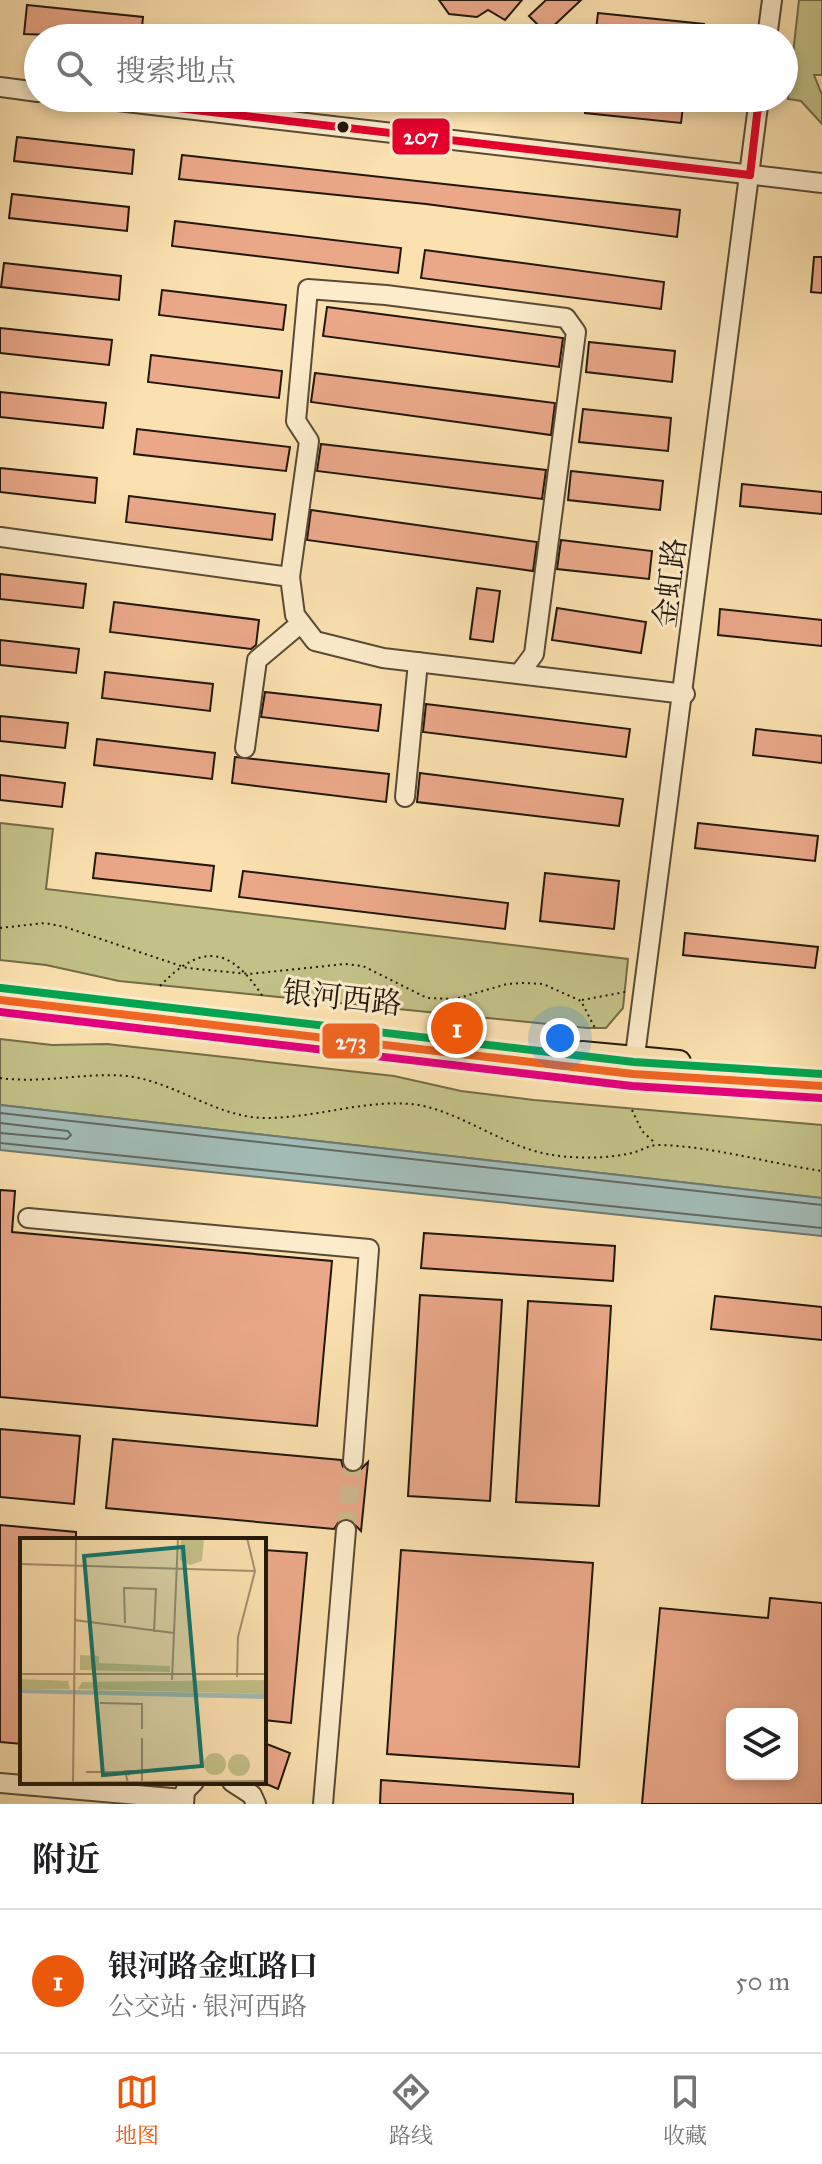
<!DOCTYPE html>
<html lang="zh">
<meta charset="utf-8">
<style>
:root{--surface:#fff;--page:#f2f2f2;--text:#202124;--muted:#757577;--line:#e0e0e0;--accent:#ea580c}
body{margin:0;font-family:"IM FELL Great Primer","Noto Serif SC",serif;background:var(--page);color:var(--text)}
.controls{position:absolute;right:24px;bottom:24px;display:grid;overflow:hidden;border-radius:12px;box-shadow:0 4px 12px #0003}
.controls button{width:72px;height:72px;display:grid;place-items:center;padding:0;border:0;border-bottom:2px solid var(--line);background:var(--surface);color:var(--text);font:40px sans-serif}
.you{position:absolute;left:560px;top:1038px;width:28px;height:28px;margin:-20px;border:6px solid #fff;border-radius:50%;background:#1a73e8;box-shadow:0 0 0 12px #1a73e833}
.badge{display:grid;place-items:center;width:52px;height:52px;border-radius:50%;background:var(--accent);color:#fff;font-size:26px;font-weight:700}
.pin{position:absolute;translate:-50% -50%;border:4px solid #fff;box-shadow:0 2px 8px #0006}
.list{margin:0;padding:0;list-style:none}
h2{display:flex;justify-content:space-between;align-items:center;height:104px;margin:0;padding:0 32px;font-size:34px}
h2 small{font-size:26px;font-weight:400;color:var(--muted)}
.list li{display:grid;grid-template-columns:52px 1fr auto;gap:24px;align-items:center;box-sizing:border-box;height:144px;padding:0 32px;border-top:2px solid var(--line)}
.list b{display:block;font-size:30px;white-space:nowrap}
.list p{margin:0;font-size:26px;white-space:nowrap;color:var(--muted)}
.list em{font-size:26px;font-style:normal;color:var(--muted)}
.icon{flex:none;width:44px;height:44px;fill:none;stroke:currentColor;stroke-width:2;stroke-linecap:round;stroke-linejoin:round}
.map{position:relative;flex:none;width:822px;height:1804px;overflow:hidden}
.search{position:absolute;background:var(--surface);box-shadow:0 4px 12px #0003;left:24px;right:24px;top:24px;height:88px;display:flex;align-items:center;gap:20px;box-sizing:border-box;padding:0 28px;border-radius:44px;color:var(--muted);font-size:30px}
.sheet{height:248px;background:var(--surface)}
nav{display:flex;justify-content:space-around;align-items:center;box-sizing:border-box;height:112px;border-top:2px solid var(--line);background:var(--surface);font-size:22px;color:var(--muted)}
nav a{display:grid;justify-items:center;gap:4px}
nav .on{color:var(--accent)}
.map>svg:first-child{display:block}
</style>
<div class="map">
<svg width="822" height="1804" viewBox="0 0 822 1804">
<rect width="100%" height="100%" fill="#fbe1af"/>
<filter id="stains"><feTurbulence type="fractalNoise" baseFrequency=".0025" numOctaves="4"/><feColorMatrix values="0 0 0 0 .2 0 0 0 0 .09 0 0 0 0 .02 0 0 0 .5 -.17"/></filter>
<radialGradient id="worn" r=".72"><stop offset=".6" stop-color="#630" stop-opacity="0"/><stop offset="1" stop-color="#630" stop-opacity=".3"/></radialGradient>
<g fill="#c3c187" stroke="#726c49" stroke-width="2">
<polygon points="799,0 822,0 822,75 814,75 822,95 822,124 801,101 788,99"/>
<polygon points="0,823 53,829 46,889 628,959 623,1008 606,1028 587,1028 119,981 46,965 0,960"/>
<polygon points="0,1039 52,1045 107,1044 394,1076 461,1091 534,1100 822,1125 822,1198 0,1105"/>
</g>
<polygon fill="#a2bbb5" stroke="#6e7971" stroke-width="2" points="0,1105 822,1198 822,1236 0,1150"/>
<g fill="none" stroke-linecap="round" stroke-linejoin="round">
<g stroke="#626960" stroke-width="2">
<polyline points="0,1113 822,1205"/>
<polyline points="0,1123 68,1131 71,1135 67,1139 0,1133"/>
<polyline points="0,1143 822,1228"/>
</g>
</g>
<g fill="#eba889" stroke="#21170b" stroke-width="2" fill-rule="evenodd">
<polygon points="439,0 522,0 505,20 488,10 477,17 449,14"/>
<polygon points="546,0 581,0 546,33 529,16"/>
<polygon points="27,5 143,17 141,38 24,34"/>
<polygon points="598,13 704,24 702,38 595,38"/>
<polygon points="543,98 684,98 681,123 585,113 585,110 542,106"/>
<polygon points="17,137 134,150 132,174 14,161"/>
<polygon points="182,155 680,210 677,237 426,204 179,179"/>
<polygon points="12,194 129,207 127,231 9,218"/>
<polygon points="175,221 401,248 398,273 172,246"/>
<polygon points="425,250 664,282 661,309 421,278"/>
<polygon points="814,257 822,257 822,293 811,292"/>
<polygon points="4,263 121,276 119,300 1,287"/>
<polygon points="162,290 286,305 283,330 159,315"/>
<polygon points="327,307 563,338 559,367 323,336"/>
<polygon points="0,328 112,340 109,365 0,353"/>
<polygon points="589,342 675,351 672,382 586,372"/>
<polygon points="151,355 282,371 279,398 148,382"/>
<polygon points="315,373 555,403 551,435 311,402"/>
<polygon points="0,392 106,403 103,428 0,417"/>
<polygon points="583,409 671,418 668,451 579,442"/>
<polygon points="137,429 290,447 286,471 134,454"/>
<polygon points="321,444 546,470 542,499 317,471"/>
<polygon points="0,468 97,478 95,503 0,492"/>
<polygon points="571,471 663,481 660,510 568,500"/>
<polygon points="742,484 822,492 822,514 740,506"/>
<polygon points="129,496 275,514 272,540 126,522"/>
<polygon points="311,510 537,542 533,571 307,540"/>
<polygon points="561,540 652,551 649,579 557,569"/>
<polygon points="0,574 86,584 83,608 0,599"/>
<polygon points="477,588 500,591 493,642 470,639"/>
<polygon points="114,602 259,620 256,645 251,649 110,632"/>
<polygon points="557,608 646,622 641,653 552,640"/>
<polygon points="720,609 822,620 822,646 718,635"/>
<polygon points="0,640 79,649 76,673 0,665"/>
<polygon points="105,672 213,684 210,711 102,698"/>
<polygon points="265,692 381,705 378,731 261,717"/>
<polygon points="426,704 630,729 626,757 423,732"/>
<polygon points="0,716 68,723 65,748 0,741"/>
<polygon points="756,729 822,736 822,763 753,755"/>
<polygon points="97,739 215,753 212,779 94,765"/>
<polygon points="235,757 389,774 386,802 232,783"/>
<polygon points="420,773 623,799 619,826 417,802"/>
<polygon points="0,775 65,783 62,807 0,800"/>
<polygon points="698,823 818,836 815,861 695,848"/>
<polygon points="96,853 214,866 211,891 93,878"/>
<polygon points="243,871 508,903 505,929 239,897"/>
<polygon points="545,873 619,881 614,929 540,921"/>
<polygon points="685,933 818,947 815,968 683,955"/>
<polygon points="0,1190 15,1191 12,1232 332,1261 317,1426 0,1397"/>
<polygon points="424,1233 615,1246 613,1281 421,1268"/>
<polygon points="420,1295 502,1300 490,1501 408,1496"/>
<polygon points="715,1296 822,1307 822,1340 711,1329"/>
<polygon points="528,1301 611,1306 599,1506 516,1502"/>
<polygon points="0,1429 80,1436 74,1504 0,1497"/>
<polygon points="113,1439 341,1460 343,1467 351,1473 359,1471 368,1462 361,1531 348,1518 340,1520 334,1529 106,1508"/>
<polygon points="0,1525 76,1532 76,1540 22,1540 22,1744 0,1742"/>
<polygon points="264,1550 307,1553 291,1723 264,1720"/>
<polygon points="401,1550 593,1563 579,1767 387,1754"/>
<path d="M770 1598 822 1603V1804H642L660 1608 768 1618ZM732 1714H792V1774H732Z"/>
<polygon points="264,1743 290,1753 278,1789 264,1783"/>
<polygon points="381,1780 573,1794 573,1804 380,1804"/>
</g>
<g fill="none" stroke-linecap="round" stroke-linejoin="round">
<polyline stroke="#cfb98e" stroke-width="18" stroke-dasharray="18 9" stroke-linecap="butt" points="346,1530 353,1461"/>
<g stroke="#584a34" stroke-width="22">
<g id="minor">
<polyline points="767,38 772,0"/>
<polyline points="0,87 38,92"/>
<polyline points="92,98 822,183"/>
<polyline points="0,537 290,577 295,615 315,641 383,658 685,694"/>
<polyline points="290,577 309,441 296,421 308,289 386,295 566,318 576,332 534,654 519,674"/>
<polyline points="245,748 257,660 301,623"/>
<polyline points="405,797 418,662"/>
<polyline points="633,1071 759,98"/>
<polyline points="28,1218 369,1249 353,1461"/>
<polyline points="232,1782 252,1795 256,1804"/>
<polyline points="0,1783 183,1799"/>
<polyline points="184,1804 185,1791 194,1782"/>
<polyline points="323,1804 346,1530"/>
</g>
</g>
<g stroke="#21170b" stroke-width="26">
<g id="major">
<polyline points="0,1000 633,1074 822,1086"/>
<polyline points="582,1053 679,1062"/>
</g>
</g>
<g stroke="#21170b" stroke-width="2" stroke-dasharray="2 4" stroke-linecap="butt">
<polyline points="0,928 45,923 65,927 187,968 249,974 345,964 363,966 427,998 455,999 507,984 524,983 543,984 581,1001 595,1028"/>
<path d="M160 986C202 942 231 947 263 997"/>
<polyline points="582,1000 625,992"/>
<path d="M0 1078C43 1084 85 1072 127 1076 176 1082 217 1118 266 1118 315 1118 362 1100 411 1104 455 1108 500 1145 547 1154 574 1159 605 1159 632 1153 641 1151 650 1144 661 1145 716 1147 767 1163 822 1171"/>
<polyline points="632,1110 642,1131 655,1143"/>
</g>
<use href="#minor" stroke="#fceccb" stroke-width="18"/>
<use href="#major" stroke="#fbe1af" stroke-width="22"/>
<g stroke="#fceccb" stroke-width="14">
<polyline id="bus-1" points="0,1000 633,1074 822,1086"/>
</g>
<g stroke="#fceccb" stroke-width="14">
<polyline id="bus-2" points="0,1012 632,1086 821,1098"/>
</g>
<g stroke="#fceccb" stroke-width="14">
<polyline id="bus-3" points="1,988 634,1062 822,1074"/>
</g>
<g stroke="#fceccb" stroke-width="14">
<g id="bus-4">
<polyline points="92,98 750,175"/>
<polyline points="750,175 759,98"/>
</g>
</g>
<use href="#bus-1" stroke="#f26522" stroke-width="8"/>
<use href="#bus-2" stroke="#e5007d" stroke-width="8"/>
<use href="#bus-3" stroke="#00a651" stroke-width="8"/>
<use href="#bus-4" stroke="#e4002b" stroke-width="8"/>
</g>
<circle fill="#21170b" stroke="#fceccb" stroke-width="3" cx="343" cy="127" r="7"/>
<g text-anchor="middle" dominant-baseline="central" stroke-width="6" stroke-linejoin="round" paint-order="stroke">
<g font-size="30" fill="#21170b" stroke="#fceccb">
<text transform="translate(670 583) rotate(-83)">金虹路</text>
<text transform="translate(342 998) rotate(6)">银河西路</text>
</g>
</g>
<g transform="translate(20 1538)">
<rect width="246" height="246" fill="#fbe1af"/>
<path d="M161 0H184L182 23 170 27 160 22ZM60 117 79 118V125L150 128V134L60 132ZM0 141 48 143 50 151H0ZM246 142V156L58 151 62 144ZM184 226a11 11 0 1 1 22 0a11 11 0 1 1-22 0ZM208 227a11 11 0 1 1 22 0a11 11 0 1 1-22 0Z" fill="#c3c187"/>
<path d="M0 151 246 156V161L0 155Z" fill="#a2bbb5"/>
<path fill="none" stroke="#a4906d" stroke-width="2" d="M0 26 235 33M54 82 154 95M105 85 104 50 136 51 134 94M0 136H246M217 139 218 99 235 33 227 0M152 142 158 0M80 165 122 166V191M122 200V245M66 234H105M108 237 113 233H105L108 245M0 245 246 243M53 246 56 0"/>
<path fill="#0f766e" fill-opacity="0.15" stroke="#0f766e" stroke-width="4" d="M163 9 182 228 83 237 64 18Z"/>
<rect width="246" height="246" fill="none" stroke="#21170b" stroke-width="4"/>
</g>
<g stroke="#fceccb" stroke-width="3">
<rect x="391" y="117" width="60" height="39" rx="8" fill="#e4002b"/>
<rect x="321" y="1022" width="60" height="38" rx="8" fill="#f26522"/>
</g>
<g font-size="22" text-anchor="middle" font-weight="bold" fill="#fff">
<text x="421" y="144">207</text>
<text x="351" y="1049">273</text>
</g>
<rect width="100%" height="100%" filter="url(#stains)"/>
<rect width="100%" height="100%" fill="url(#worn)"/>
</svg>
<div class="controls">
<button><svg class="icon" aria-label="layers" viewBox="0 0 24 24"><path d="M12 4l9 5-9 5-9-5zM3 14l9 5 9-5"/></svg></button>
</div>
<div class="you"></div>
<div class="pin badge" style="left:457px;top:1028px">1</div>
<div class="search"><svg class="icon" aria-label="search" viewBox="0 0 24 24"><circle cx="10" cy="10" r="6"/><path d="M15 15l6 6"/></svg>搜索地点</div>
</div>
<section class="sheet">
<h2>附近<small></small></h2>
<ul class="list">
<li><span class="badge">1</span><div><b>银河路金虹路口</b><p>公交站 · 银河西路</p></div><em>50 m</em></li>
</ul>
</section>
<nav>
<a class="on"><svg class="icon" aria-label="map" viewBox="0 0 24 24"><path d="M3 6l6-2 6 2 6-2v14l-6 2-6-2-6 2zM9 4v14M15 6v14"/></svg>地图</a>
<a><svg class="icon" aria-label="directions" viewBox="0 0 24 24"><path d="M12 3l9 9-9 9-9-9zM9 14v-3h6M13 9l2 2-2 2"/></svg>路线</a>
<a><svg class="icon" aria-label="saved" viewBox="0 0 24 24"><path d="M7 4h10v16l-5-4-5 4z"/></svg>收藏</a>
</nav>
